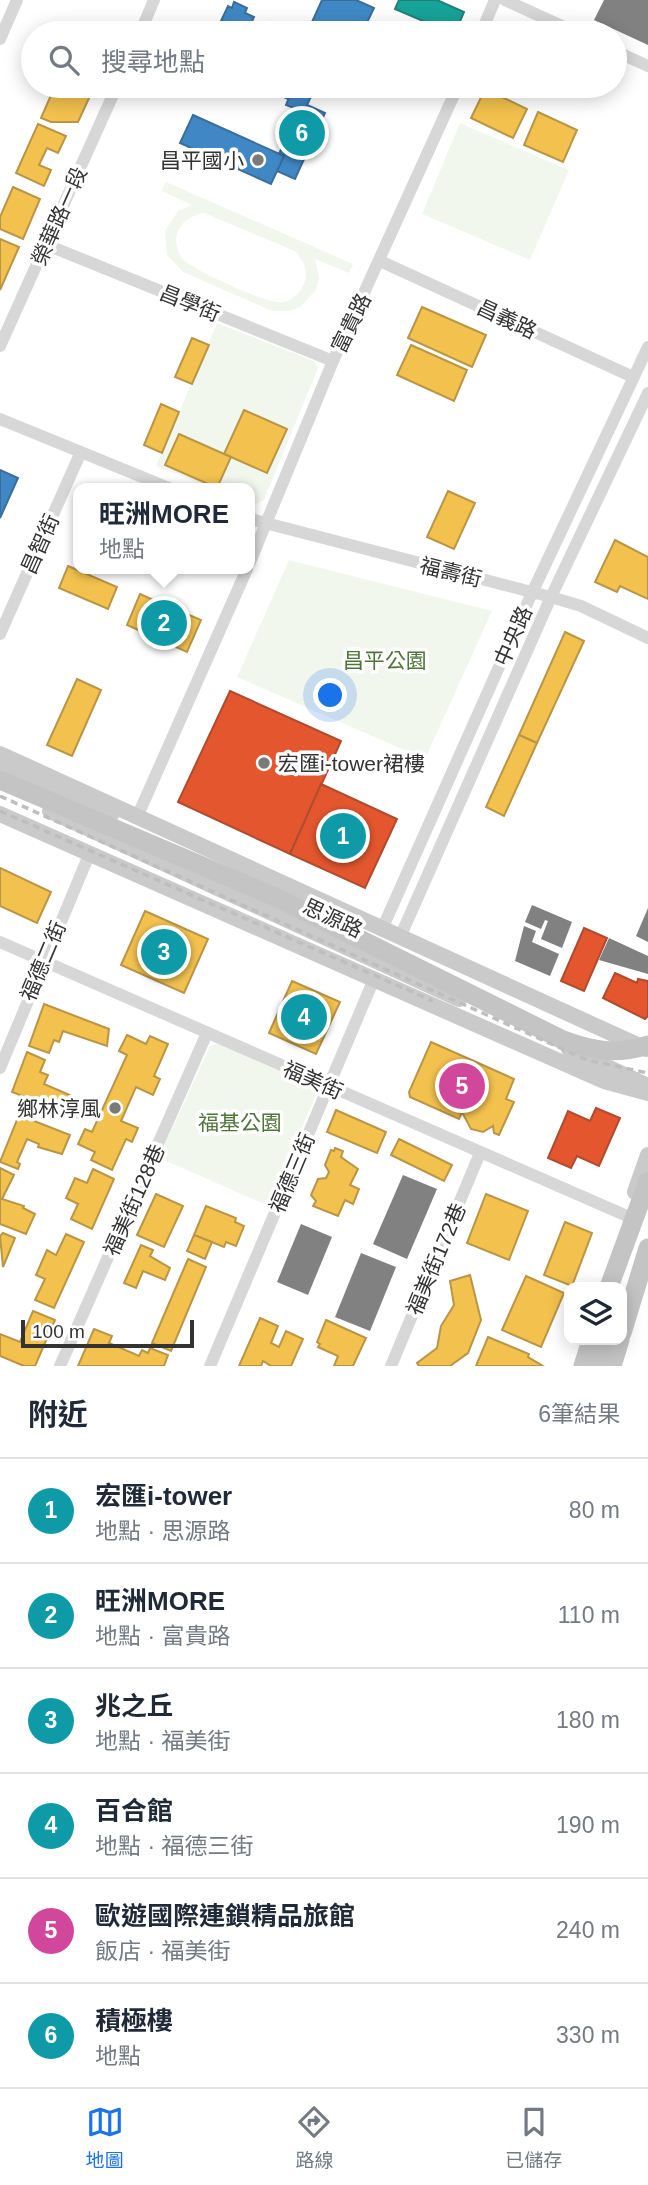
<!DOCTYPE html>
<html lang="zh-TW">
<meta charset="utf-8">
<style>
:root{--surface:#fff;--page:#f6f6f7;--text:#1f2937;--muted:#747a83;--line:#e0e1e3;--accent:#1a73e8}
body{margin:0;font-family:Helvetica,"Noto Sans TC",sans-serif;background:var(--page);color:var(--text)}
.controls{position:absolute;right:21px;bottom:21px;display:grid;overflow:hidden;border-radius:14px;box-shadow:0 4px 18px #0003}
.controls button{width:63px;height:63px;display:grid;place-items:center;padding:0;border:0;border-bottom:2px solid var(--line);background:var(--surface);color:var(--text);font:35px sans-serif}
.scale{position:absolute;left:21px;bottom:18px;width:173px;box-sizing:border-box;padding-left:7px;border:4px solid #333;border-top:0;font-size:19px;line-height:24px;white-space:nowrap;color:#333;-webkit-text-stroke:5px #fff;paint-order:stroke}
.you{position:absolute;left:331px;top:696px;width:24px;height:24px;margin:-18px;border:5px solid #fff;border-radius:50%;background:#1a73e8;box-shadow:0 0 0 10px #1a73e833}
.badge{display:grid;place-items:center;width:46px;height:46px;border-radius:50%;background:var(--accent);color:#fff;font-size:23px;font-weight:700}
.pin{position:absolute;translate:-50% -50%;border:4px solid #fff;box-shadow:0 2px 7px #0006}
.popup{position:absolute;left:73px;top:483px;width:182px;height:91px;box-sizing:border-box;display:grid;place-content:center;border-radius:14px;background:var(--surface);filter:drop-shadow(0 2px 5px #0005);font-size:23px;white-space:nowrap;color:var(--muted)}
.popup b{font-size:26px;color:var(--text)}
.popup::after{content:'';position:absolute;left:50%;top:100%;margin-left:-14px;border:14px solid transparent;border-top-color:var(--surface)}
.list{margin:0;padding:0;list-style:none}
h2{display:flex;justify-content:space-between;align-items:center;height:91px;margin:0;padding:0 28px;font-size:30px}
h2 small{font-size:23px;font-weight:400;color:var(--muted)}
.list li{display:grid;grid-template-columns:46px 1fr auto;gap:21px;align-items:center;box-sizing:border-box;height:105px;padding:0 28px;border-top:2px solid var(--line)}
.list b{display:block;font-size:26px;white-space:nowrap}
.list p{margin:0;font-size:23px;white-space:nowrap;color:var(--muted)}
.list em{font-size:23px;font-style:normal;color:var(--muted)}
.icon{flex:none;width:38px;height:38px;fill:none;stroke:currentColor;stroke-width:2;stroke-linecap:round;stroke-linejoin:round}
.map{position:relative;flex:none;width:648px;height:1366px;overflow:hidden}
.search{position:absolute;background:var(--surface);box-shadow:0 4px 18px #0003;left:21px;right:21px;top:21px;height:77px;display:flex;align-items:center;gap:18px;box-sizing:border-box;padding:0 24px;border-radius:38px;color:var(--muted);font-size:26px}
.sheet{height:721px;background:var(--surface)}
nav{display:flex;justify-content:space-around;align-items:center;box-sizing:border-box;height:98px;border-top:2px solid var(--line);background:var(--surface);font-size:19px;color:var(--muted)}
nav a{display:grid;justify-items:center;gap:4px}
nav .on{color:var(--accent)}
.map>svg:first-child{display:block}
</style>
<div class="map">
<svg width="648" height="1366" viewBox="0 0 648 1366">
<rect width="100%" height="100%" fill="#fff"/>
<g fill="#f2f7ee" fill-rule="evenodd">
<polygon points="460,123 569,170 530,260 422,214"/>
<path d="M166 182 353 264 349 273 315 259 319 278 316 290 300 307 289 311H272L183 272 167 255 165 231 178 211 192 205 162 191ZM204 213 295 251C303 260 308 269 305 281 302 291 294 300 283 302 267 305 197 271 183 260 168 239 179 217 204 213Z"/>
<polygon points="217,323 314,361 318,368 264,500 253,505 250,504 250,488 211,488 156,466"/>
<polygon points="289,560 492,611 425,759 237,677"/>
<polygon points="219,1043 314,1086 316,1095 270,1201 264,1204 164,1160 161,1153 210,1046"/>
</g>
<g fill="#f2c14e" stroke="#b99646" stroke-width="2">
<polygon points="55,86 67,86 90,96 78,122 51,122 41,118"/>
<polygon points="485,89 527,109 513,138 471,118"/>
<polygon points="538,112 577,130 563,162 524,145"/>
<polygon points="38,124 66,136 58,153 47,148 39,165 51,170 44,186 16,173"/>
<polygon points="13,187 40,199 23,239 0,229 0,217"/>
<polygon points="0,239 19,247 0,290"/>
<polygon points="422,307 486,335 472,367 408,338"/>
<polygon points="192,338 209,345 192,384 175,377"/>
<polygon points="411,345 467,370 454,401 397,375"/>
<polygon points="161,404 179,412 162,453 144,445"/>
<polygon points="244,410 287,429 267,473 224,454"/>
<polygon points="179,434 231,457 217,488 165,465"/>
<polygon points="448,491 475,503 454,549 427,537"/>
<polygon points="615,540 648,557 648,599 620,586 617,592 595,582"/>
<polygon points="68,566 117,587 108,609 59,588"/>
<polygon points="140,594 160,603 157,610 176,618 180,611 201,620 187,652 165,642 168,637 149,629 147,634 127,625"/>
<polygon points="565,632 584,641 537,743 519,735"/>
<polygon points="77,679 101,690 72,756 47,745"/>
<polygon points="519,735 537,743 504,816 486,807"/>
<polygon points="0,868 51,892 37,923 0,906"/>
<polygon points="145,911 208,939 184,993 121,965"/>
<polygon points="292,981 340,1002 316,1054 269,1033"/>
<polygon points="44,1004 109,1029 107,1046 63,1031 59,1042 54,1040 49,1053 29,1046"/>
<polygon points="127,1035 146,1044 150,1036 168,1044 154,1076 160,1079 153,1095 136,1087 121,1121 138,1128 132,1142 126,1139 112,1170 91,1160 95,1152 78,1144 85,1129 92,1132 127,1055 119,1051"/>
<polygon points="431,1042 514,1079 506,1099 514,1102 499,1135 494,1133 493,1126 483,1132 471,1129 462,1112 459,1119 410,1097 409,1092"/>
<polygon points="27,1052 45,1060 40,1072 48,1075 44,1084 88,1103 84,1113 81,1111 78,1118 12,1092"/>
<polygon points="336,1110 386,1132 377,1153 327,1132"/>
<polygon points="19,1115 70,1135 62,1154 38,1147 39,1144 27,1139 17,1162 20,1164 18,1169 0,1162"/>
<polygon points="399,1139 452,1165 444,1181 391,1155"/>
<polygon points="335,1148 343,1151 341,1157 358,1169 350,1185 359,1189 353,1204 345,1200 338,1216 313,1206 316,1201 311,1195 318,1179 326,1178 329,1172 325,1165 331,1150 334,1151"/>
<polygon points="0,1168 14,1175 2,1199 24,1206 23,1208 35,1214 26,1234 0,1224"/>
<polygon points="93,1169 114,1179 92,1229 71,1219 78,1204 66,1198 75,1178 87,1183"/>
<polygon points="156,1194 183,1206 164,1247 137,1235"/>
<polygon points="486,1194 528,1211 509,1260 467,1243"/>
<polygon points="206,1206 236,1218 235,1222 244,1226 236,1246 226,1242 224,1247 194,1235"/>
<polygon points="565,1222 592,1233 572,1286 544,1275"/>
<polygon points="3,1233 15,1238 3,1267 0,1236"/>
<polygon points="66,1234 84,1242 54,1308 35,1300 45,1279 36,1275 47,1250 56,1255"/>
<polygon points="194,1235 212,1242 205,1259 187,1251"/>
<polygon points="141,1245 153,1250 150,1256 170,1268 165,1280 143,1271 136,1288 124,1283"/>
<polygon points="188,1259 206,1267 171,1351 152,1343"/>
<polygon points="470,1275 481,1320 468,1353 450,1366 419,1366 417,1363 437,1348 441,1326 454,1305 450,1281"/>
<polygon points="526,1276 564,1293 541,1347 502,1330"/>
<polygon points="33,1311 55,1320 35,1366 24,1366 0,1356 0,1334 20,1342"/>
<polygon points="260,1318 278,1326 271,1343 279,1347 286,1331 303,1339 291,1366 271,1366 263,1361 261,1366 239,1366"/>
<polygon points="326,1320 366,1338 353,1366 334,1366 338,1356 318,1347 320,1344 317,1342"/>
<polygon points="94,1329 112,1336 109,1343 139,1356 142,1350 148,1353 150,1348 168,1355 164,1366 78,1366"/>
<polygon points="488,1337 529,1354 528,1357 543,1366 476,1366"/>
</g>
<g fill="#e4572e" stroke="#af4c30" stroke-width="2">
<polygon points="230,691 341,741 290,854 178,802"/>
<polygon points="321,784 397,819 365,888 290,854"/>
<polygon points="584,928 607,938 584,991 561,981"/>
<polygon points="615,973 637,983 638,979 648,981 648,1016 645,1019 603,998"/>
<polygon points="596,1108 620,1118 599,1166 577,1156 571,1168 548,1158 568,1111 590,1121"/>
</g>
<g fill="#3f88c5" stroke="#3b6e99" stroke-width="2">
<polygon points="322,0 356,0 374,8 362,33 307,33"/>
<polygon points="234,2 247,8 245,13 254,17 248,30 255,33 228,33 232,25 221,21 228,6 232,8"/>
<polygon points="270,22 287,30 286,33 265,33"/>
<polygon points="283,86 294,86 288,99 279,95"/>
<polygon points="294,86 314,90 307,105 325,113 295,179 277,171 284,156 279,154 299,110 286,105"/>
<polygon points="193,115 284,156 271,184 180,143"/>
<polygon points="0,470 18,478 0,518"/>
</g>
<polygon fill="#17a398" stroke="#1f817a" stroke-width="2" points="399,0 437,0 464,12 455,33 451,33 395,9"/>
<g fill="#818181">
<polygon points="604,0 648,0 648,45 594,20"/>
<polygon points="532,905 572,922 562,948 541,939 548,921 545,920 541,929 525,922"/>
<polygon points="648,908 648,942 636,936"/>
<polygon points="524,926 536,931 532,942 559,954 550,976 515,961"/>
<polygon points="609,938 648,956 648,974 599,960"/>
<polygon points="403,1175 437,1189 407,1259 373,1244"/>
<polygon points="301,1224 332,1237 308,1295 277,1282"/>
<polygon points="361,1253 396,1267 370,1331 335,1317"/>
</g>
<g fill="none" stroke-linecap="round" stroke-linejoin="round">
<g stroke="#d7d7d7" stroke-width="12">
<polyline points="505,0 577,33"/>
<polyline points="140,33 154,0"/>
<polyline points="481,33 495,0"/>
<polyline points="0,39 17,0"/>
<polyline points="615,51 648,66"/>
<polyline points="47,245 333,361"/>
<polyline points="380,261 633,377"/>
<polyline points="0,346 117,86"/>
<polyline points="0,419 169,488"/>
<polyline points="250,519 551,597 581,606 648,638"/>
<polyline points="250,562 333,361 458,86"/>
<polyline points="0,634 80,454"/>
<polyline points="138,815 247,569"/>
<polyline points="383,927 532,593 648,347"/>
<polyline points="401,935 551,597 648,393"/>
<polyline points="0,942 627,1216"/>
<polyline points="0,1068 89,855"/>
<polyline points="60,1366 207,1033"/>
<polyline points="210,1366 374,979"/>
<polyline points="391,1366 480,1153"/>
</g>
<g stroke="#cacaca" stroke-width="16">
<polyline points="0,754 646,1049"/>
<polyline points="0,767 111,815"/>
<polyline points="50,811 459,999"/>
<polyline points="0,814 604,1081 648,1093"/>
<polyline points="569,1049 648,1086"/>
<polyline points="635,1192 648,1155"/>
</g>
<g stroke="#c4c4c4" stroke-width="19">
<path d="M0 780 273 896 563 1040C593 1051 617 1055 648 1045"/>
<polyline points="609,1287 648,1181"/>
<polyline points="622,1333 648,1248"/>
<polyline points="583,1366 591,1340"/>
<polyline points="597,1366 605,1340"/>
<polyline points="612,1366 620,1340"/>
</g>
<g stroke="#bebebe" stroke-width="3.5" stroke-dasharray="7 5" stroke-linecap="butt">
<polyline points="0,796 587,1060 648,1073"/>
<polyline points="0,811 433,1001"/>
</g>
</g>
<g fill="#7a7a7a" stroke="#fff" stroke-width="2.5">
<circle cx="258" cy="160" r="7"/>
<circle cx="264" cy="763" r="7"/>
<circle cx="115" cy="1108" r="7"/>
</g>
<g text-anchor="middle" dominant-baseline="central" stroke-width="7" stroke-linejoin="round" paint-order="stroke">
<g font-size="21" fill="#333" stroke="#fff" text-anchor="end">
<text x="244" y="160">昌平國小</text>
<text x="278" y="763" text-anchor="start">宏匯i-tower裙樓</text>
<text x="101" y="1108">鄉林淳風</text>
</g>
<g font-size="21" fill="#333" stroke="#fff">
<text transform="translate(59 216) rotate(-66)">榮華路一段</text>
<text transform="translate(190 303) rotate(22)">昌學街</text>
<text transform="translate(507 319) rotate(25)">昌義路</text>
<text transform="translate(351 323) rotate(-64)">富貴路</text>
<text transform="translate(40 544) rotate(-66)">昌智街</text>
<text transform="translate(451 572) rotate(14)">福壽街</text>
<text transform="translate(513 636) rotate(-66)">中央路</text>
<text transform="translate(333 918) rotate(25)">思源路</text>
<text transform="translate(43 961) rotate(-67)">福德二街</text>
<text transform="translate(313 1080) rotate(24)">福美街</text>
<text transform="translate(292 1173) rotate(-67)">福德三街</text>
<text transform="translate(134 1200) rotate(-66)">福美街128巷</text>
<text transform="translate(436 1259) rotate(-67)">福美街172巷</text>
</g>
<g font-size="21" fill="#50743a" stroke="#fff">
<text x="385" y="660">昌平公園</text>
<text x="240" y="1122">福基公園</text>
</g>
</g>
</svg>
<div class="controls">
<button><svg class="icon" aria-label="layers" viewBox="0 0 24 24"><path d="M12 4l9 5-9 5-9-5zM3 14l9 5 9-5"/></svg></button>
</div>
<div class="scale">100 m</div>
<div class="you"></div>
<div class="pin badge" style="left:343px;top:836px;background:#0f9aa8">1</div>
<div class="pin badge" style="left:164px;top:623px;background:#0f9aa8">2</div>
<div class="popup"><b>旺洲MORE</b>地點</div>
<div class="pin badge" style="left:164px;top:952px;background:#0f9aa8">3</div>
<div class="pin badge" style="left:304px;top:1017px;background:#0f9aa8">4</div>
<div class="pin badge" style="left:462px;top:1086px;background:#d1479c">5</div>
<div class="pin badge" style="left:302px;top:133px;background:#0f9aa8">6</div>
<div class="search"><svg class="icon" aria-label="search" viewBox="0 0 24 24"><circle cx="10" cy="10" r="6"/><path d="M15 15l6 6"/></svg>搜尋地點</div>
</div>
<section class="sheet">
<h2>附近<small>6筆結果</small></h2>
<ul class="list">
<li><span class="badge" style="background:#0f9aa8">1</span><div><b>宏匯i-tower</b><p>地點 · 思源路</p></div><em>80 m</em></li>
<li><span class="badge" style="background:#0f9aa8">2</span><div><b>旺洲MORE</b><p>地點 · 富貴路</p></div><em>110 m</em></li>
<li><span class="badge" style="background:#0f9aa8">3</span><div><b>兆之丘</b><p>地點 · 福美街</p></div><em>180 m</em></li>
<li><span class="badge" style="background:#0f9aa8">4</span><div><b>百合館</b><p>地點 · 福德三街</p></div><em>190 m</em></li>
<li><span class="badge" style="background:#d1479c">5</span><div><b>歐遊國際連鎖精品旅館</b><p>飯店 · 福美街</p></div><em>240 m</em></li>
<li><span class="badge" style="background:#0f9aa8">6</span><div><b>積極樓</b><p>地點</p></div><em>330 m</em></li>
</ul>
</section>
<nav>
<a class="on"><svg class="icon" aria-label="map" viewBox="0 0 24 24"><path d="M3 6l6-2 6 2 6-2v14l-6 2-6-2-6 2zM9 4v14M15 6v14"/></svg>地圖</a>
<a><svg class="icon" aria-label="directions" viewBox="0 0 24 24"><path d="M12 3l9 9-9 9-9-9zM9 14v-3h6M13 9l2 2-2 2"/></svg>路線</a>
<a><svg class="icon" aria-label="saved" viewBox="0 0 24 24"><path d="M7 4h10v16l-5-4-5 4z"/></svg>已儲存</a>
</nav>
